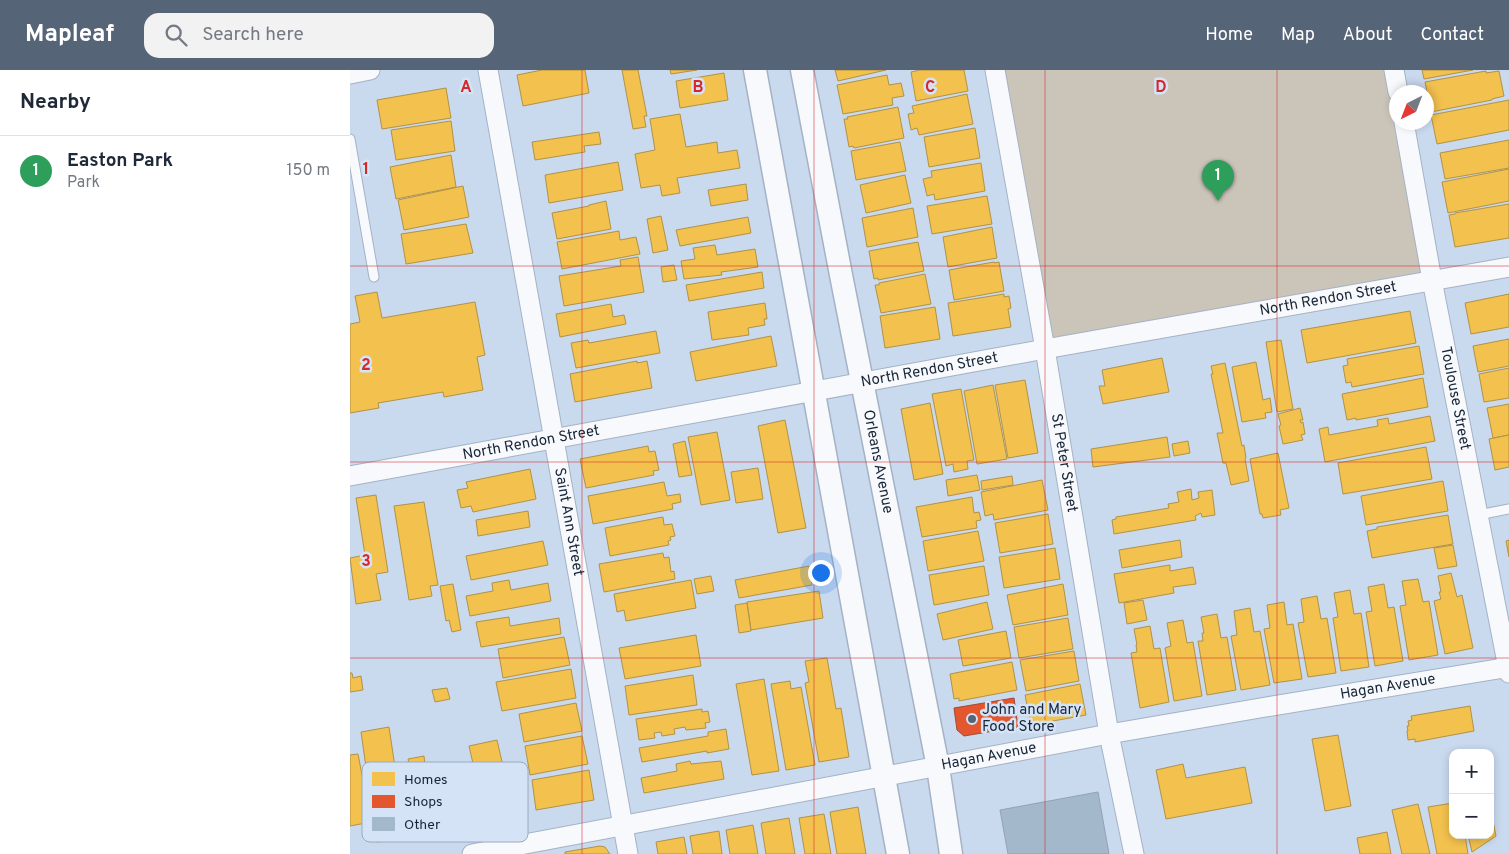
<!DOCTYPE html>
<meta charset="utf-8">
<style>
:root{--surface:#fff;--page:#f2f2f3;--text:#1f2937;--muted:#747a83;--line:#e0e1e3;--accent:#566477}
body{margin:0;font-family:Overpass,sans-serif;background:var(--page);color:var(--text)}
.controls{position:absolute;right:15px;bottom:15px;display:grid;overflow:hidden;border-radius:10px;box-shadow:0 2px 8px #0003}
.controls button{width:45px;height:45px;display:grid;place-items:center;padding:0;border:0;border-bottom:1px solid var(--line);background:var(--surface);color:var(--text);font:25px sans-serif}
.compass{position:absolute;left:1039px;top:15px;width:45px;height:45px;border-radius:50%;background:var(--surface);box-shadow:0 2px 8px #0003;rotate:222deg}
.you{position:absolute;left:470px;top:502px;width:18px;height:18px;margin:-12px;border:4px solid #fff;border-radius:50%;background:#1a73e8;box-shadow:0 0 0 8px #1a73e833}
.badge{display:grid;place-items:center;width:32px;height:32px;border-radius:50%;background:var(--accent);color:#fff;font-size:16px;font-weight:700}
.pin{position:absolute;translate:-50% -41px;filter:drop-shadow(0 1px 2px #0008)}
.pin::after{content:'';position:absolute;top:26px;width:18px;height:15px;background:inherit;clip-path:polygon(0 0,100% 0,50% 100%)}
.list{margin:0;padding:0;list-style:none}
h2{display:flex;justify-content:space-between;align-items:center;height:65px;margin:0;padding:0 20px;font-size:21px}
h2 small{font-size:16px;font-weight:400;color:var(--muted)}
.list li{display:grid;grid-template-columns:32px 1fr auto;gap:15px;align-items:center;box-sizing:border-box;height:70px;padding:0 20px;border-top:1px solid var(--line)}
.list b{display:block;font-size:19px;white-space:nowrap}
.list p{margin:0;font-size:16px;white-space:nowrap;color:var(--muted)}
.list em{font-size:16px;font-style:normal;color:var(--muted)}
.icon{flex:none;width:28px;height:28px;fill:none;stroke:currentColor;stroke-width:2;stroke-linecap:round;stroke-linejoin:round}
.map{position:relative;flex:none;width:1159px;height:784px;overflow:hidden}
header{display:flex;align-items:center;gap:30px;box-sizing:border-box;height:70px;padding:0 25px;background:var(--accent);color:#fff}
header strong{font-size:24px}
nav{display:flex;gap:28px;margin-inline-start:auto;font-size:18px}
.search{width:350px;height:45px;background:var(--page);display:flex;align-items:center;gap:12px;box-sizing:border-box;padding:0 18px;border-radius:15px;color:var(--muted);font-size:19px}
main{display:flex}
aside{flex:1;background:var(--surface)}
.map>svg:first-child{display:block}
</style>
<header>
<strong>Mapleaf</strong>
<div class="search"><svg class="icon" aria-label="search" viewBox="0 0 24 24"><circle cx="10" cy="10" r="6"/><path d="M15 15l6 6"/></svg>Search here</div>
<nav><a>Home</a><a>Map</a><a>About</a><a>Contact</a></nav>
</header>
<main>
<aside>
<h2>Nearby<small></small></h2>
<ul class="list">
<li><span class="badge" style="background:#2e9e5b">1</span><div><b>Easton Park</b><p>Park</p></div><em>150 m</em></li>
</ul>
</aside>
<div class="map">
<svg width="1159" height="784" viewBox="0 0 1159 784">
<rect width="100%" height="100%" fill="#c9d9ee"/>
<polygon fill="#cbc4b9" points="645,0 1044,0 1046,22 1046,52 1082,210 695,279"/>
<g fill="#f2c14e" stroke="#b19247">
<polygon points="192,0 235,0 239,23 173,36 167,5"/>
<polygon points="272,0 288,0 297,46 294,46 296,57 283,59"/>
<polygon points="320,0 347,0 321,4"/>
<polygon points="485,0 536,0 488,11"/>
<polygon points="570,0 614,0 618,21 566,31 561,2"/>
<polygon points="1072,0 1123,0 1074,9"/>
<polygon points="1136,1 1136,3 1149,1 1154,26 1142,29 1142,30 1081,42 1075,12"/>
<polygon points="374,3 378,30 330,38 326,11"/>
<polygon points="537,5 539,15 551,13 554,26 542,28 543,35 493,44 487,15"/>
<polygon points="96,18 101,48 32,59 27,30"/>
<polygon points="617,24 623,54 569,65 567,58 561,60 558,44 564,43 562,36"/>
<polygon points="1159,30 1159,60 1087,74 1081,45"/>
<polygon points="548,37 554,68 504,78 503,76 499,77 494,49 498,49 497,47"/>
<polygon points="330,44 336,77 367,72 368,83 387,80 390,98 327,108 330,123 312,126 310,115 291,118 285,84 305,80 300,49"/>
<polygon points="101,51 105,81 46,90 41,60"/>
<polygon points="625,58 630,88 579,97 574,67"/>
<polygon points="249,62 251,74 234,76 235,82 185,90 182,72"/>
<polygon points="1159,70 1159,98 1095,109 1090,83"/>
<polygon points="550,72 556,101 506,110 501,81"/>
<polygon points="101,85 106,117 46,129 40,97"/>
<polygon points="268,92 273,120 199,133 195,105"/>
<polygon points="631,93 635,121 585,130 584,124 577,126 573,109 582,107 581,101"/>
<polygon points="1159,99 1159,131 1098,143 1092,112"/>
<polygon points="555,105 561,133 516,143 510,115"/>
<polygon points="396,114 398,130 361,136 358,120"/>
<polygon points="113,116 119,147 54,160 48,130"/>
<polygon points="637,126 642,154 582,164 577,136"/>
<polygon points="256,131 261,159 207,169 202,143 239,136 239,135"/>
<polygon points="1159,134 1159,168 1105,177 1099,145 1105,144 1105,143"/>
<polygon points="563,138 568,167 517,177 512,148"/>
<polygon points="311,146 318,180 303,183 297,149"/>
<polygon points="398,147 401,163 330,176 326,160"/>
<polygon points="116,154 123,183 56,194 51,164"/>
<polygon points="642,157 647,188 598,197 593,167"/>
<polygon points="269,161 270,170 286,167 290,184 212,199 207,172"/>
<polygon points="568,172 574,201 528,210 528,208 524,209 519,181"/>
<polygon points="365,175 367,185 405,179 408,197 371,202 372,205 334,209 331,191 345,189 343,178"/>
<polygon points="288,187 294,222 214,236 209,206 271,196 270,190"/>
<polygon points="644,192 644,193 649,192 654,221 604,230 599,200"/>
<polygon points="324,195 327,210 313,212 311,197"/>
<polygon points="412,202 414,218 339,231 336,215"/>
<polygon points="575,204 581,234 531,243 525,215 529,215 529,213"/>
<polygon points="27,222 32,248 125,232 135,285 127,287 133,320 94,327 93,322 28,333 29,338 0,343 0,254 10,252 5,226"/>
<polygon points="654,224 654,227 659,226 661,238 658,239 661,257 603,266 598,233"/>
<polygon points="1159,224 1159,257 1121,264 1115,233"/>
<polygon points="415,233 417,249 414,249 415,255 398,258 399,265 362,270 358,242"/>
<polygon points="261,234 263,247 274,245 276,254 210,267 206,244"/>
<polygon points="585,237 590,269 535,278 530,246"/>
<polygon points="1060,241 1066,273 957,293 951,260"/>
<polygon points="306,261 310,283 226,298 221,273 238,270 239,273"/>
<polygon points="421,266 427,296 346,311 340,282"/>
<polygon points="1159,269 1159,296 1128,302 1123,276"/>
<polygon points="931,270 943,339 927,342 916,272"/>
<polygon points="1069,276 1074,304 1002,317 1001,312 996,313 993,296 998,295 997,289"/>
<polygon points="812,288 819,322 753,334 749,316 755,316 752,300"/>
<polygon points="287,291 287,293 297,291 302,318 225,332 220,304"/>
<polygon points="906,292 913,330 920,328 922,342 915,343 916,348 892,352 882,297"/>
<polygon points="875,293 892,376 894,375 896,388 895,389 899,411 881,415 876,393 873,393 867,363 873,363 861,304 863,304 861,296"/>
<polygon points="1159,298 1159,328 1134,332 1129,304"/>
<polygon points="1073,308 1078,337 1006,350 1006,348 997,350 992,324"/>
<polygon points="675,310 688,383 658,388 645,315"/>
<polygon points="643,315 657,389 627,394 614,321"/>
<polygon points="611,319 624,390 617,391 618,399 604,402 603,394 596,396 582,324"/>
<polygon points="580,333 593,404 564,410 551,339"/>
<polygon points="1159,334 1159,365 1143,368 1137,338"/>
<polygon points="950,338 953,350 950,350 951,353 953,352 955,364 951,365 953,370 933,374 929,356 931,355 928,344"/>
<polygon points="1080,346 1085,371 975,392 969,359 978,357 979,365 1028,356 1027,350 1038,348 1039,354"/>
<polygon points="435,350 456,458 428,463 408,356"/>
<polygon points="367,362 380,430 351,435 338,367"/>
<polygon points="1159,365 1159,397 1145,400 1139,369"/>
<polygon points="817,367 820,387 743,397 741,379"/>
<polygon points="335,371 342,405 329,407 323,374"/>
<polygon points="838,371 840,383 824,386 822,374"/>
<polygon points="298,376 299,382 305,381 309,400 303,401 304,405 236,418 230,389"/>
<polygon points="1076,377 1082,409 993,424 988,393"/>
<polygon points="928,383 939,438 930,440 931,445 913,448 912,444 910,444 900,389"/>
<polygon points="408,398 413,429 386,433 381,402"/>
<polygon points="180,399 186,429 123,442 121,436 111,438 107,420 118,418 116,412"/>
<polygon points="627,405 630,420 598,426 596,410"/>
<polygon points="662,406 663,415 632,420 631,411"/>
<polygon points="692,410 698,440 644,450 643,444 635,446 631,422"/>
<polygon points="1093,411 1098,441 1016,455 1011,426"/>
<polygon points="314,412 317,426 330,424 331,432 322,434 323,439 243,454 238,426"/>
<polygon points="841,419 842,430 849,428 848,422 862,420 865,445 852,447 851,443 845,446 846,450 764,464 762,450 766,449 766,447 819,438 818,434 829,432 827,422"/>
<polygon points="26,425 38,502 26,504 31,530 6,534 0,488 15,485 6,428"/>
<polygon points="622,427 624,443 629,442 631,450 626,451 627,458 572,467 566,437"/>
<polygon points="74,432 88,515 80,516 82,526 59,530 44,436"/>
<polygon points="178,441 180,457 128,466 126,450"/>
<polygon points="698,444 703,474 650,483 645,453"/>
<polygon points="1098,445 1103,474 1022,488 1017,461 1027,459 1027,457"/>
<polygon points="313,447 314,455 322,454 325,466 320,467 321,470 318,471 319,475 260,486 255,458"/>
<polygon points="628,461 634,491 578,501 573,471"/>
<polygon points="830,470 832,487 772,498 769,480"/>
<polygon points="1159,470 1159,487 1156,471"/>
<polygon points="193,471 198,495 121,510 116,486"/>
<polygon points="1103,475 1107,496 1088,499 1084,478"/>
<polygon points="705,478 710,509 654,518 649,487"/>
<polygon points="313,483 314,488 319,487 321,502 324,501 325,509 254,522 249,494"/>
<polygon points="820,495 820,501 843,497 846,514 823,517 824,523 769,533 764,504"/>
<polygon points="459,496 462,515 389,528 385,510"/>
<polygon points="634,496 639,525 584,535 579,505"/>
<polygon points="1101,503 1107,527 1112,525 1123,578 1095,584 1084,531 1091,529 1089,522 1091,522 1088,506"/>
<polygon points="361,506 364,521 347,524 344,509"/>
<polygon points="1068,509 1073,532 1079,531 1088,585 1059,590 1050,536 1056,535 1052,511"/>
<polygon points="159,510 161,520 198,513 201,531 120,546 116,526 143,521 142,513"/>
<polygon points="341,510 346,538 276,551 274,540 267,542 264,524"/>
<polygon points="103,514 111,560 102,562 99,550 96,551 90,516"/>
<polygon points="713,514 718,545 663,555 657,525"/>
<polygon points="1034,514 1038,538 1044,537 1053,591 1025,596 1016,542 1022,541 1018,517"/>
<polygon points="1000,520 1004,544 1011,543 1019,597 991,601 983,548 988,547 984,523"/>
<polygon points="469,521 473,548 401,560 397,532"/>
<polygon points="967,526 971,549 977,548 986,603 958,607 948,553 954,552 951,529"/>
<polygon points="793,530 797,550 777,554 774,533"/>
<polygon points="637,532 643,559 593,570 587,544"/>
<polygon points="934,532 937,555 943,554 952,609 924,613 914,559 920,558 917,535"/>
<polygon points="397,533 401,561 389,563 385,535"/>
<polygon points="900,538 904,562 910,561 920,615 891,620 881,566 887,565 884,541"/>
<polygon points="867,544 871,568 877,567 886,620 857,625 848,571 853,571 852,563 854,563 851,547"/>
<polygon points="159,547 160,556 209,548 211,564 131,577 126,552"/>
<polygon points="718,548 723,579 669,588 664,557"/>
<polygon points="833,550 837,573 843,572 852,626 824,631 815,578 821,576 817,553"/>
<polygon points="800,556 804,579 810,578 819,632 790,638 781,583 787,582 786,575 787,575 784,559"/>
<polygon points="656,561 661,588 613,596 608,570"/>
<polygon points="346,565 351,596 275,609 269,578"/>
<polygon points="214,567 220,595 153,608 148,579"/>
<polygon points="724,581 729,611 676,621 670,590"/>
<polygon points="477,588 486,639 491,638 499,687 469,692 455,613 459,612 455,591"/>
<polygon points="662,592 667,620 609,631 609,628 604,629 600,604"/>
<polygon points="221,599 226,628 152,641 146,612"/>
<polygon points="0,603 2,603 3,608 11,606 13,620 0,622"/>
<polygon points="343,605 347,635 279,645 275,616"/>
<polygon points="414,609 429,701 402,705 386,614"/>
<polygon points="440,611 441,619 451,617 465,695 436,700 421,614"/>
<polygon points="730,614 736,645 681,655 675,625"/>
<polygon points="97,618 100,629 85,632 82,620"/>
<polygon points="226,633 232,661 174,672 169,644"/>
<polygon points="1120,636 1124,661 1065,672 1065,669 1058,670 1057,661 1058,661 1057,656 1059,656 1058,651 1062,650 1061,646"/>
<polygon points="352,639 352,642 358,641 360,652 355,653 356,658 336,660 335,657 324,659 325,664 312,666 311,662 304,663 305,668 289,670 286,649"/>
<polygon points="39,657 45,697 37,698 49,769 27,772 14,697 16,697 11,662"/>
<polygon points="376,659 379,679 357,683 357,681 292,692 289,678 358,666 358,662"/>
<polygon points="988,665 1001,736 975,741 962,669"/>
<polygon points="232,666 238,694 180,705 175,676"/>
<polygon points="147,670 165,748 137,754 119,676"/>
<polygon points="8,684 21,752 0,756 0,685"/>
<polygon points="74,686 75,695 83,694 86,708 93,707 99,741 92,742 95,760 63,766 51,700 60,698 58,689"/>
<polygon points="340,691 341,694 371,691 374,709 294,723 291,708 327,701 326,694"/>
<polygon points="833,694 836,708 895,697 902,733 816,749 806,700"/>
<polygon points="239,700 244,730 186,740 182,710"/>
<polygon points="1103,733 1103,765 1115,765 1118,784 1087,784 1078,737"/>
<polygon points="1068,734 1080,784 1052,784 1042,740"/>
<polygon points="1140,736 1146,766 1122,782 1118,765 1140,765"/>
<polygon points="508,737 516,784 487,784 480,742"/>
<polygon points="474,744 481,784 455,784 449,748"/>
<polygon points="439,748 445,784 416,784 411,753"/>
<polygon points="403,755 408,784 380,784 376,760"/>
<polygon points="369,761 372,784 343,784 340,766"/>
<polygon points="1037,762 1041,784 1010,784 1007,768"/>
<polygon points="334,767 337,784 308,784 306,772"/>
<polygon points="250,776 255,777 260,784 215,784 215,782"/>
</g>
<polygon fill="#e4572e" stroke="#a74831" points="664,628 668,657 614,666 607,660 604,638"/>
<polygon fill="#a3b8ca" stroke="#91a3b3" points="748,722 759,784 658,784 650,740"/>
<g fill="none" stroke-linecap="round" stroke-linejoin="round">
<g stroke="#a4b2c4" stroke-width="11">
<g id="service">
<polyline points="0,69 24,207"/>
<polyline points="1128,445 1159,439"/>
</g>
</g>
<g stroke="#a4b2c4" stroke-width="21">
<g id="minor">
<path id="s1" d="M138 0 278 784"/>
<path id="s2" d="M645 0 695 279 759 664 784 784"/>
<polyline points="1044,0 1048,22"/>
<polyline points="0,4 20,0"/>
<path id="s3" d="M1054 52 1082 210 1159 603"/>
<path id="s4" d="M0 406 695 279 1159 197"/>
<path id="s5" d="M122 784 759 664 916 637 1159 597"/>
</g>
</g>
<g stroke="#a4b2c4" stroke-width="25">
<g id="tertiary">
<polyline points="405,0 548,784"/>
<path id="s6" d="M452 0 491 205 588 697 601 784"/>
</g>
</g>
<use href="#service" stroke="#f7f9fc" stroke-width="9"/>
<use href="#minor" stroke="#f7f9fc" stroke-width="19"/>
<use href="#tertiary" stroke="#f7f9fc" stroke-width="22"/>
</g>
<path fill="none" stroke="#d62828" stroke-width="1" stroke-opacity="0.55" d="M232 0V784M464 0V784M695 0V784M927 0V784M0 196H1159M0 392H1159M0 588H1159"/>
<circle fill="#566477" stroke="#d4e3f6" stroke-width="2" cx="622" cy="649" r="5"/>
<g text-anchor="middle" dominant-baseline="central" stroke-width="5" stroke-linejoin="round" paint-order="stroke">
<g font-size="15" fill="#182537" stroke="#d4e3f6">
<text stroke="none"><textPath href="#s4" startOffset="994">North Rendon Street</textPath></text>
<text stroke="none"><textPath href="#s4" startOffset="589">North Rendon Street</textPath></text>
<text stroke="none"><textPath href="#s3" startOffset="281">Toulouse Street</textPath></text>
<text stroke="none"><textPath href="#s4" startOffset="184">North Rendon Street</textPath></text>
<text stroke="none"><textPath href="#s6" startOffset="399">Orleans Avenue</textPath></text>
<text stroke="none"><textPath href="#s2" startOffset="399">St Peter Street</textPath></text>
<text stroke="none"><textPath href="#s1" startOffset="459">Saint Ann Street</textPath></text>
<text stroke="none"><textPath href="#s5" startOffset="931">Hagan Avenue</textPath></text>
<text stroke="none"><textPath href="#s5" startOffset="526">Hagan Avenue</textPath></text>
</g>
<g font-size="15" fill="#182537" stroke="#d4e3f6" text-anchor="start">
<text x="632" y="640">John and Mary<tspan x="632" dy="17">Food Store</tspan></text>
</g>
</g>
<rect x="12" y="692" width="166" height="80" rx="8" fill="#d4e3f6" stroke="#9caabd" stroke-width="1"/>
<rect x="22" y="702" width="23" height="14" fill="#f2c14e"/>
<rect x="22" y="725" width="23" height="13" fill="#e4572e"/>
<rect x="22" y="747" width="23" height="14" fill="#a3b8ca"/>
<g font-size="14" fill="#182537">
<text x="54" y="714">Homes</text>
<text x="54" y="736">Shops</text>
<text x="54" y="759">Other</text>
</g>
<g font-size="16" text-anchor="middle" font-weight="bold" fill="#d62828" stroke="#d4e3f6" stroke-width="5" stroke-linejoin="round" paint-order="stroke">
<text x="116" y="22">A</text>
<text x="348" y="22">B</text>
<text x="580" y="22">C</text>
<text x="811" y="22">D</text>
<text x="16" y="104">1</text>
<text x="16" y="300">2</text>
<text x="16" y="496">3</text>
</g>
</svg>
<div class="controls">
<button>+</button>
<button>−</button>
</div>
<svg class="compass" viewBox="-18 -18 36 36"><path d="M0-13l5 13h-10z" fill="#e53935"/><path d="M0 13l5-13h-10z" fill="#747a83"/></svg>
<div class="you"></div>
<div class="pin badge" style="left:868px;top:131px;background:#2e9e5b">1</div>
</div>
</main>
